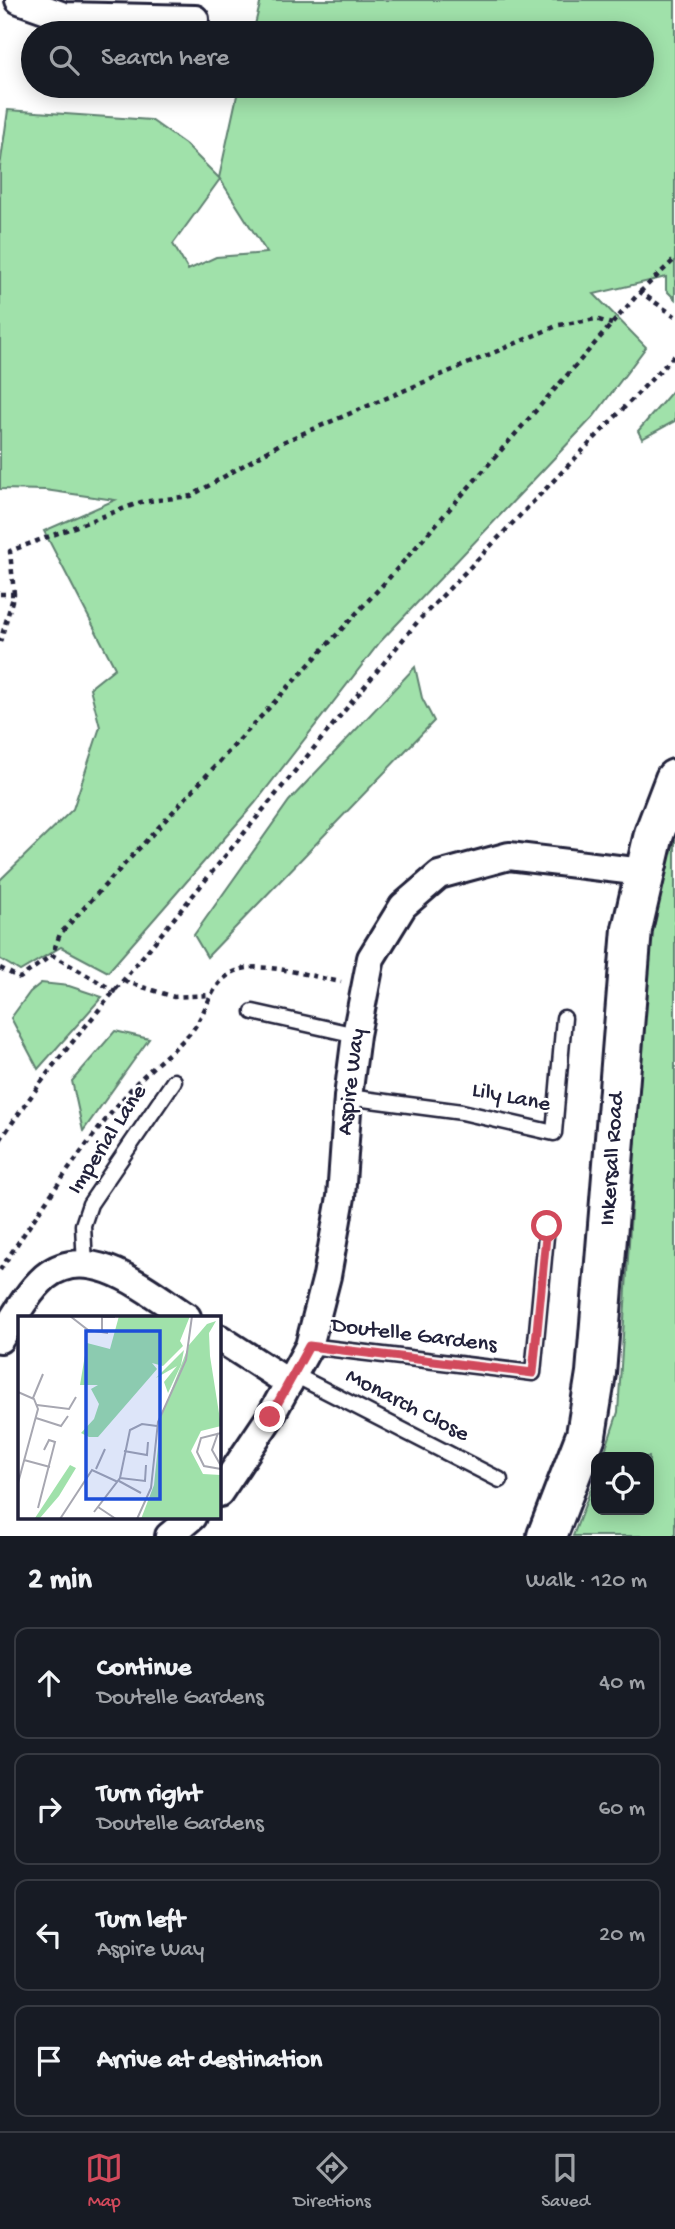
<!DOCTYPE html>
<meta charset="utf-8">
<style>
:root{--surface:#171b24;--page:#20242c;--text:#f1f3f6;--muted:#9ea1a6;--line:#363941;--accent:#d1495b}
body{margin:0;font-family:"Gochi Hand",sans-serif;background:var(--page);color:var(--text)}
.controls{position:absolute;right:21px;bottom:21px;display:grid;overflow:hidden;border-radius:14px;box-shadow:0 4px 18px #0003}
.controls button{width:63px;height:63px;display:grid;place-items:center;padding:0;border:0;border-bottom:2px solid var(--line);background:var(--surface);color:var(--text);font:35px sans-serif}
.stop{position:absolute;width:21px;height:21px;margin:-16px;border:5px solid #d1495b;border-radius:50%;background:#fff}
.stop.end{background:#d1495b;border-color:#fff;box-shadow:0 2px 7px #0008}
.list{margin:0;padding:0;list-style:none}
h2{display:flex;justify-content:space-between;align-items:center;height:91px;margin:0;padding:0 28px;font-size:30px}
h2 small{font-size:23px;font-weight:400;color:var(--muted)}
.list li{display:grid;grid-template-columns:46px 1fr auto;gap:21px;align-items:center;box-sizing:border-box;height:112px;margin:0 14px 14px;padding:0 14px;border:2px solid var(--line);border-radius:14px}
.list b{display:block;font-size:26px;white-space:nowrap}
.list p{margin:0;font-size:23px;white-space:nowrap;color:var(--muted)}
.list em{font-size:23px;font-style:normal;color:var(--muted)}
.icon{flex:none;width:38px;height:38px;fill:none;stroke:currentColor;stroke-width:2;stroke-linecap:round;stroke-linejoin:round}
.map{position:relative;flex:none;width:675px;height:1536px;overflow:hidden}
.search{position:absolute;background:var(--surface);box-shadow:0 4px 18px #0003;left:21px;right:21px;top:21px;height:77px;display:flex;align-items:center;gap:18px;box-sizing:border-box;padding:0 24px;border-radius:38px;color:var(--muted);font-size:26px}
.sheet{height:595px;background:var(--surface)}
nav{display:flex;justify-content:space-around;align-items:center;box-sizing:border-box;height:98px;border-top:2px solid var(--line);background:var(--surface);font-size:19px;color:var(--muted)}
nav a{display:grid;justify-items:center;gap:4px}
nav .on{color:var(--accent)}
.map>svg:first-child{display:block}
</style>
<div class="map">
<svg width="675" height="1536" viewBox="0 0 675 1536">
<rect width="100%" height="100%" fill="#fff"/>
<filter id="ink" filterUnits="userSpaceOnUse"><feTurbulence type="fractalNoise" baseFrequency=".0143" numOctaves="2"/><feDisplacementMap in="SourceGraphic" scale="14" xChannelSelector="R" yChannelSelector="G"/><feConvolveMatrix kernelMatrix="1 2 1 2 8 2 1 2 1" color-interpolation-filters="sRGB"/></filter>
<g filter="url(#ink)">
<g fill="#a0e1aa" stroke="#618272" stroke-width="2" fill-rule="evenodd">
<path d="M261 0H675V299L666 290V277L594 294 646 347 594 416 380 642 255 803 108 972 61 947 20 971 0 959V880L73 809 100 727 90 688 115 668 44 531 115 500 45 490 0 489V167L8 110 151 120 185 144 219 178 239 86H642V33H253ZM220 179 267 253 216 257 188 270 173 244Z"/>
<polygon points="675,388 675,421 642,439 638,431"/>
<polygon points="415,667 422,698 434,721 207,957 194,935 289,801"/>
<polygon points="675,829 675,1536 573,1536 596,1476 596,1510 649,1510 649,1457 603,1457 618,1412 640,1074 653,924"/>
<polygon points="41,983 69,986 102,997 38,1069 11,1018 30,992"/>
<polygon points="115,1031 149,1039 83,1131 72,1081"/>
</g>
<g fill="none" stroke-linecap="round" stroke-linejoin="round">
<g stroke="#22223b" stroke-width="19">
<g id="lane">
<polyline points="253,1012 356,1035"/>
<polyline points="348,1097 462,1112 554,1133 564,1018"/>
<polyline points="85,1266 83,1225 90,1204 174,1081"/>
<polyline points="309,1346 533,1373 547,1226"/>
<polyline points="293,1374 500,1480"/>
</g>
</g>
<g stroke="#22223b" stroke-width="32">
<g id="street">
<polyline points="19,0 64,16 195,19"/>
<polyline points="219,1338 289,1383"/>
<path d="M0 1339C14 1318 26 1294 45 1277 89 1240 150 1293 187 1317"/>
<polyline points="219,1493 270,1417 309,1346 327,1276 341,1197 348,1097 356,1035 371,958 403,906 439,875 509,856 643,872"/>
<polyline points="169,1536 192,1517"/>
</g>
</g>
<g stroke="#22223b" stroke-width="44">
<polyline id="secondary" points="547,1536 586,1435 596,1373 632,929 654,834 675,779"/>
</g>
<g stroke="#22223b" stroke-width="4.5" stroke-dasharray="5 5" stroke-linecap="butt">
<polyline points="640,292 675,259"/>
<polyline points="0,594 14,594 0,642"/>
<polyline points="14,594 10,551 141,502 191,496 285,441 559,325 596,319 612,324"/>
<polyline points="0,968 20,978 52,955"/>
<polyline points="124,981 174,997 212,995"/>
<polyline points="116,992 52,955 60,934 389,578 640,292 675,316"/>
<polyline points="0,1140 52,1067 419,620 675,355"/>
<path d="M0 1270C41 1208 83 1145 132 1088 149 1068 172 1053 190 1033 208 1013 209 982 236 971 261 960 313 977 341 982"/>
</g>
<use href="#lane" stroke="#fff" stroke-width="14"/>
<use href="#street" stroke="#fff" stroke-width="26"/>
<use href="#secondary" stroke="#fff" stroke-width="38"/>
</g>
</g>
<g fill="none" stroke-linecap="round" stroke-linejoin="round" filter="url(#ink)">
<polyline stroke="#d1495b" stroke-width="9" points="270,1417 309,1346 533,1373 547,1226"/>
</g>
<g text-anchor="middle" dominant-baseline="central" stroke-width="5" stroke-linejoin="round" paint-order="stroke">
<g font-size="23" fill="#22223b" stroke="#fff">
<text transform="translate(352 1082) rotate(-83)">Aspire Way</text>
<text transform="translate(511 1098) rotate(11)">Lily Lane</text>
<text transform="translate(108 1140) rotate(-57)">Imperial Lane</text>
<text transform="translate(613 1159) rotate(-86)">Inkersall Road</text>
<text transform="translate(414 1336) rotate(7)">Doutelle Gardens</text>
<text transform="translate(407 1406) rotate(27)">Monarch Close</text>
</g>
</g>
<g transform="translate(18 1316)">
<rect width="203" height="203" fill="#fff"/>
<path d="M101 0H172L162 25 165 30 145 50 134 47 139 53 133 60 80 121H71L63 117 76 103 81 88 73 73 80 69H62L69 27 92 33ZM198 5 191 17 192 40 203 110 183 115 173 135 185 158 203 159V203H123L136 169 143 101 171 29 189 8ZM166 34 163 49 150 77 146 66 159 50 138 62ZM52 149 58 152 41 180 22 202H17Z" fill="#a0e1aa"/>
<path fill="none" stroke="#a7a7b1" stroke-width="2" d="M52 0 70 14 90 17M84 17V1H97M0 76 16 83 20 93 0 167M15 82 25 58M19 89 51 93 58 81M18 102 43 110 50 100M200 117 194 134 203 150M203 117 183 122 179 136 186 150 203 153M106 135 129 139 130 126M6 144 32 151M78 153 87 133M102 162 127 165 128 149M101 165 123 177M80 191 98 203M20 192 37 126 31 124 26 134M76 196 102 162 112 114 124 108 139 110M42 203 74 154 100 166M119 203 133 172 140 106 168 44 174 0"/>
<path fill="#1d4ed8" fill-opacity="0.15" stroke="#1d4ed8" stroke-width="3.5" d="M68 15H142V183H68Z"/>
<rect width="203" height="203" fill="none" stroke="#22223b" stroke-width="3.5"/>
</g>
</svg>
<div class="controls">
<button><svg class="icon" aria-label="locate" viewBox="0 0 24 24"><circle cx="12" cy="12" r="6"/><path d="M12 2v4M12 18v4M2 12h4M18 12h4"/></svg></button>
</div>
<div class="stop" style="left:547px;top:1226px"></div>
<div class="stop end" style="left:270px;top:1417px"></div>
<div class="search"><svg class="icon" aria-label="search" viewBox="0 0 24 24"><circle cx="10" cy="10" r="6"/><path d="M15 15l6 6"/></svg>Search here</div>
</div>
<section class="sheet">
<h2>2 min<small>Walk · 120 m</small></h2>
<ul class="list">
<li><svg class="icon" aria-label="ahead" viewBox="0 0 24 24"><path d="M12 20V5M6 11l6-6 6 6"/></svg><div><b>Continue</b><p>Doutelle Gardens</p></div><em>40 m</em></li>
<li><svg class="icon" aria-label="right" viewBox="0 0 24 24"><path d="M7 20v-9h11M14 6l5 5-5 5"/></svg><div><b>Turn right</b><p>Doutelle Gardens</p></div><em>60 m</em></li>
<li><svg class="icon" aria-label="left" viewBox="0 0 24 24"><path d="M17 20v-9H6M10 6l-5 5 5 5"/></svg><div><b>Turn left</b><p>Aspire Way</p></div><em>20 m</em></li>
<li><svg class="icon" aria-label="arrive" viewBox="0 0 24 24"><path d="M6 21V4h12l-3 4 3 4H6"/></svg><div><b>Arrive at destination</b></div></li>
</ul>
</section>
<nav>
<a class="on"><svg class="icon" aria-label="map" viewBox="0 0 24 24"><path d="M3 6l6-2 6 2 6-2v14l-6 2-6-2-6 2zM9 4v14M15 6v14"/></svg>Map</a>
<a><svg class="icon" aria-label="directions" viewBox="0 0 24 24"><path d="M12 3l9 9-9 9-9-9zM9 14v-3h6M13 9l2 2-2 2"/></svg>Directions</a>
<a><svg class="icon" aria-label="saved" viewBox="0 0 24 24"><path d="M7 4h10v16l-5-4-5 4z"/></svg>Saved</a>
</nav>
